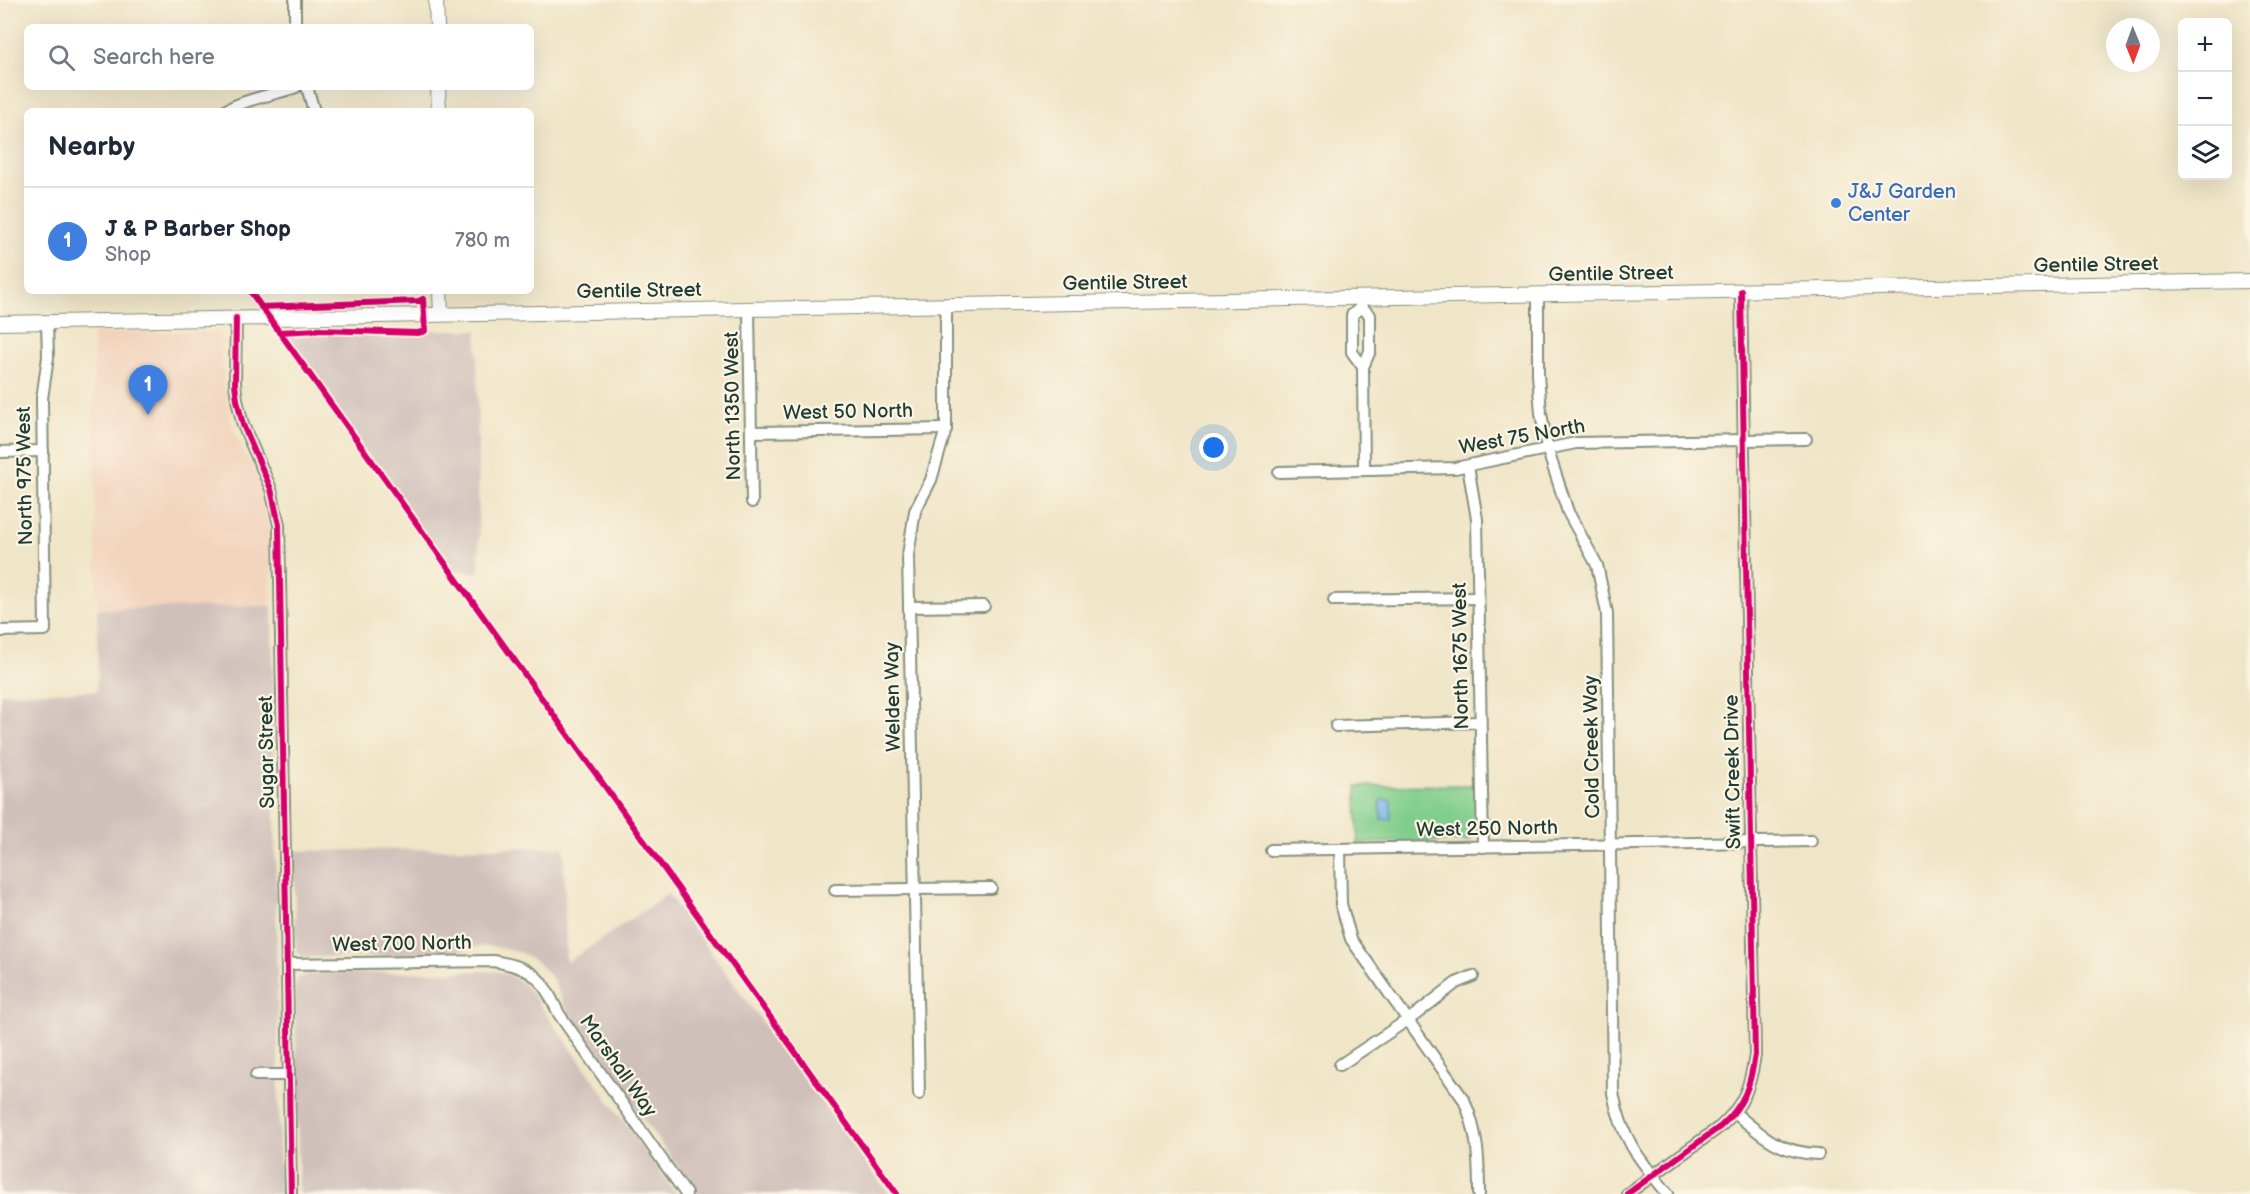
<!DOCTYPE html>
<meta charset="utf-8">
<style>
:root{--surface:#fff;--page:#f6f6f7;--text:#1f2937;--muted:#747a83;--line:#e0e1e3;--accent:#7c3aed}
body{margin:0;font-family:"Balsamiq Sans",sans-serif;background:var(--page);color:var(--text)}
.controls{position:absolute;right:18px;top:18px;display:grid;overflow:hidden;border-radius:9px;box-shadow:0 6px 24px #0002}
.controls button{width:54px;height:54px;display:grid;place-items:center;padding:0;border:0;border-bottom:2px solid var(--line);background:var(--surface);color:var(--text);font:30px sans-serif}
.compass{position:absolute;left:2106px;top:18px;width:54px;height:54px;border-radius:50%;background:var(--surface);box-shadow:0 6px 24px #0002;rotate:179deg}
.you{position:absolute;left:1214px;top:448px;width:21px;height:21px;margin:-15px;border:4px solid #fff;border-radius:50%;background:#1a73e8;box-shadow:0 0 0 9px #1a73e833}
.badge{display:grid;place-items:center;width:39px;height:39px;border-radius:50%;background:var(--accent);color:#fff;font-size:20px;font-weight:700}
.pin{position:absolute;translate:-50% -50px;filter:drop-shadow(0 2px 3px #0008)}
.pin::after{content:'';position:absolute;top:32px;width:21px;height:18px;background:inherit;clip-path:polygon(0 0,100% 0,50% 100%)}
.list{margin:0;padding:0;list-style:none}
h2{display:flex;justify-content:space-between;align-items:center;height:78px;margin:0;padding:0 24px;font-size:26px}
h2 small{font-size:20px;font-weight:400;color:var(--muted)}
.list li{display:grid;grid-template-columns:39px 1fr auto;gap:18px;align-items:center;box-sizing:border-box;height:108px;padding:0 24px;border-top:2px solid var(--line)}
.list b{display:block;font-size:22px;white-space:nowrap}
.list p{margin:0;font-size:20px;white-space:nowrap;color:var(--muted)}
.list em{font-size:20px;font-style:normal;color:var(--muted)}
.icon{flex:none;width:33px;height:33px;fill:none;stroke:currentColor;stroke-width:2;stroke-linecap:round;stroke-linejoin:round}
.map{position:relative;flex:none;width:2250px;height:1194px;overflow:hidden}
.search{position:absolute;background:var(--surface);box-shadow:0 6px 24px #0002;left:24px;top:24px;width:510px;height:66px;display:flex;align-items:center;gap:15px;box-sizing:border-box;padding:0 21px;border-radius:9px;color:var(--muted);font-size:22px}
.panel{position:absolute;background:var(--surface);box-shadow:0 6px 24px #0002;left:24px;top:108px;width:510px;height:186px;border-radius:9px}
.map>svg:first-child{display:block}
</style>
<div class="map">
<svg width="2250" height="1194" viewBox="0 0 2250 1194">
<rect width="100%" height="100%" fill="#fcf5e5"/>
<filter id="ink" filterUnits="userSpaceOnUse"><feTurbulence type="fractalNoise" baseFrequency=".0167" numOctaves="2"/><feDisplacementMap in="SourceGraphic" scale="12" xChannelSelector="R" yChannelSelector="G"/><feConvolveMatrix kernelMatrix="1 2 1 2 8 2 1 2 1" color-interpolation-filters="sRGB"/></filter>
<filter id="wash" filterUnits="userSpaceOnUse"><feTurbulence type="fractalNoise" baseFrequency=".008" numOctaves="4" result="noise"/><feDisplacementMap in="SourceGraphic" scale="24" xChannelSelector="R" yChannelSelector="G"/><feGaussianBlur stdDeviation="1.35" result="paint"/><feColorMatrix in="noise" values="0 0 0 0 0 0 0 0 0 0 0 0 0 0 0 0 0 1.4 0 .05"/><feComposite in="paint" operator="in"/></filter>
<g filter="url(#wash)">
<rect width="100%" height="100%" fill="#efe5c7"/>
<polygon fill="#f2d4be" points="93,332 215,332 221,335 224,387 229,417 237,439 260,483 268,512 270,535 272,606 97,609"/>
<g fill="#cfc0ba">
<polygon points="477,330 479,573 448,570 279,332"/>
<polygon points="272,606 280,1194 0,1194 0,693 97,691 96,680 98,679 97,609"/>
<polygon points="564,847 566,963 668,894 889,1194 697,1194 569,1016 553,979 537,962 521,953 491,946 473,947 449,955 432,955 308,957 302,956 296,951 294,851"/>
<polygon points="480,971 498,972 509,975 521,982 529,990 676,1194 299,1194 295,990 298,979 308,974"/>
</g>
<polygon fill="#80cd8c" stroke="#508560" stroke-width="1.5" points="1476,785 1475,835 1469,841 1358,843 1357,786"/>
<polygon fill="#7bb6ed" stroke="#4d7a90" stroke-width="1.5" points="1380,800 1391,800 1391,819 1381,819"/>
</g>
<g filter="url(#ink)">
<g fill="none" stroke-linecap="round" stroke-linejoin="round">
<g stroke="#87917e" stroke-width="14">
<g id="minor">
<polyline points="295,0 295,27"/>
<polyline points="307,87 314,111"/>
<path d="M228 109C249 98 274 95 296 87"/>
<path d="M1538 295V375L1541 413 1547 448 1568 512 1597 565 1607 613 1613 1093C1622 1140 1639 1159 1668 1194"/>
<polyline points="1361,298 1361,307 1370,315 1370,351 1363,367 1364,470"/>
<polyline points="1361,307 1352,315 1352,352 1363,367"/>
<polyline points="749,309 752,502"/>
<polyline points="236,318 235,384 237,400 243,425 271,489 279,525 291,1194"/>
<polyline points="751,432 946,429"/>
<polyline points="0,452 43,451"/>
<polyline points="1468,466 1477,519 1483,847"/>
<polyline points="1279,472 1455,468 1576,443 1806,439"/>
<polyline points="1334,600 1478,598"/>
<polyline points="909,607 984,606"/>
<polyline points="0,631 45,630 42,399 48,357 47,322"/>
<polyline points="1336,726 1480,722"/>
<path d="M1340 849 1341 904 1351 939 1464 1100C1478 1133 1479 1159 1479 1194"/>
<polyline points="1271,850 1811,841"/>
<polyline points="835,890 991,888"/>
<path d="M288 964 493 961C535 968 541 977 559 1014L686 1194"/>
<polyline points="1340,1065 1415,1015 1456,983 1473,976"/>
<polyline points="256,1075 289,1075"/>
<polyline points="919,1094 908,555 915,511 931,480 946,429 946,306"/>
<path d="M1735 1113C1763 1136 1780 1153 1818 1154"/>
<path d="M1627 1194 1721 1126C1745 1104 1750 1086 1755 1055L1741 291"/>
</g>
</g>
<g stroke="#87917e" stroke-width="16">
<g id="major">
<polyline points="436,0 437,27"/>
<polyline points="438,87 439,111"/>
<polyline points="440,291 441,314"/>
<polyline points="0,323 2250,281"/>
</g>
</g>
<use href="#minor" stroke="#fff" stroke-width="10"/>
<use href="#major" stroke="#fff" stroke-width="14"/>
<g stroke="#fcf5e5" stroke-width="10">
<g id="cycleway">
<polyline points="250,291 897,1194"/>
<polyline points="261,307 419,301 423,299 425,331 418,333 319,330 279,332"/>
<polyline points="236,318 235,384 237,400 243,425 271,489 279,525 291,1194"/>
<path d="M1627 1194 1721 1126C1745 1104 1750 1086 1755 1055L1741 291"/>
</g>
</g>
<use href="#cycleway" stroke="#d6006c" stroke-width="6"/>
</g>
</g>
<circle fill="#3f7fe0" stroke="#fcf5e5" stroke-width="2" cx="1836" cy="203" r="6"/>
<g text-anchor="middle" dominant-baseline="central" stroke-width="4.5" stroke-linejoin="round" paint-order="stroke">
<g font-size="20" fill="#366cbe" stroke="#fcf5e5" text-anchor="start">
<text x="1848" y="192">J&amp;J Garden<tspan x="1848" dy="23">Center</tspan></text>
</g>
<g font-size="20" fill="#1f3d34" stroke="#fcf5e5">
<text transform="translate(2096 265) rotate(-1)">Gentile Street</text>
<text transform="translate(1611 274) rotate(-1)">Gentile Street</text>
<text transform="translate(1125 283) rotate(-1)">Gentile Street</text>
<text transform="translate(639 291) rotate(-1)">Gentile Street</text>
<text transform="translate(733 406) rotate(-91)">North 1350 West</text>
<text transform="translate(848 412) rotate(-1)">West 50 North</text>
<text transform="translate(1522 437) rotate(-10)">West 75 North</text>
<text transform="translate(25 476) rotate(-91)">North 975 West</text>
<text transform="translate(1461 656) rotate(-91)">North 1675 West</text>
<text transform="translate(893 697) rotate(-91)">Welden Way</text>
<text transform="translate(1592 747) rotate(-91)">Cold Creek Way</text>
<text transform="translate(267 752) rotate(-91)">Sugar Street</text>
<text transform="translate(1733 772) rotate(-91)">Swift Creek Drive</text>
<text transform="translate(1487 829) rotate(-1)">West 250 North</text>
<text transform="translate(402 944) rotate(-1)">West 700 North</text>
<text transform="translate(618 1066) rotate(55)">Marshall Way</text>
</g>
</g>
</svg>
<div class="controls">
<button>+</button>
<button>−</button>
<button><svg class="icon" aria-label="layers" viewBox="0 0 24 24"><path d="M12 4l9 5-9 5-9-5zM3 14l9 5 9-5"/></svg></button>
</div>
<svg class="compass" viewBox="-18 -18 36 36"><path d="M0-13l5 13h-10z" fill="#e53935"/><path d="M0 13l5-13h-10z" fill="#747a83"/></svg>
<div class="you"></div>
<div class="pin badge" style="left:148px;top:415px;background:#3f7fe0">1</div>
<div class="search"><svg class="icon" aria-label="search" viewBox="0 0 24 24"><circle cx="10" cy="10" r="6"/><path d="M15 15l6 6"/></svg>Search here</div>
<section class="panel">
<h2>Nearby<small></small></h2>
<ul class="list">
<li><span class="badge" style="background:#3f7fe0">1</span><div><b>J &amp; P Barber Shop</b><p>Shop</p></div><em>780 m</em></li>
</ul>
</section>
</div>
